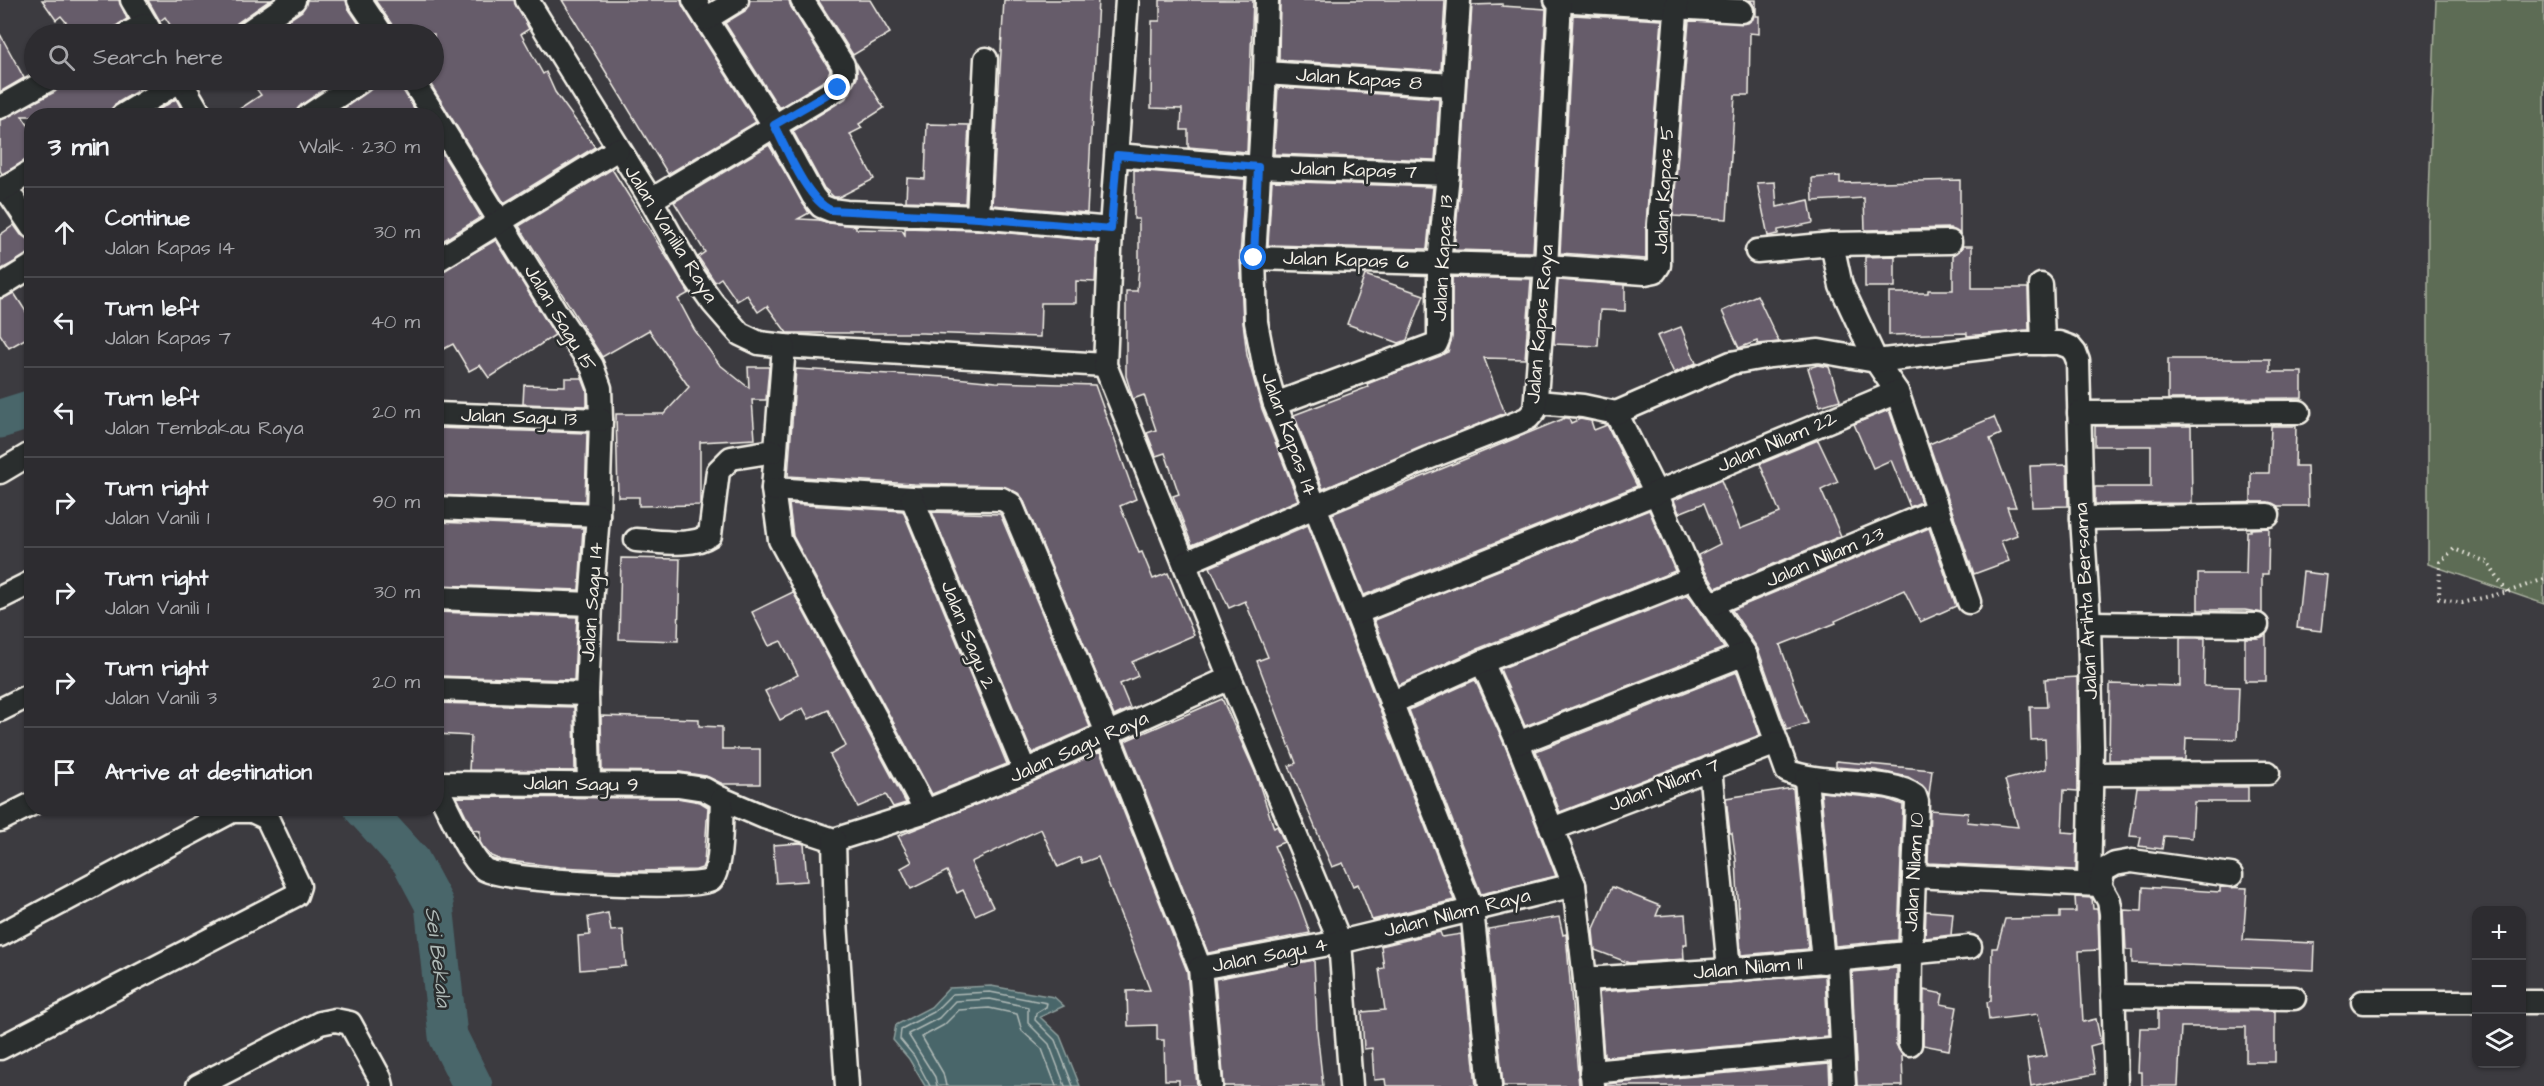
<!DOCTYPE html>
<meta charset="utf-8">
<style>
:root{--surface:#2d2c30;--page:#39383c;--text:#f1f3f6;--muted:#a7a7ab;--line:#48484c}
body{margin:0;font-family:"Architects Daughter",sans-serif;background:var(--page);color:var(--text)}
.controls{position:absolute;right:18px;bottom:18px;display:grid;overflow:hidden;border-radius:12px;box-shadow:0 2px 4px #0004}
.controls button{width:54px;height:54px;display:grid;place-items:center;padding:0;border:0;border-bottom:2px solid var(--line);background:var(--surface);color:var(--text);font:30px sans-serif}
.stop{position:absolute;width:18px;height:18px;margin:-14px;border:4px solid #1a73e8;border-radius:50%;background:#fff}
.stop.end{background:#1a73e8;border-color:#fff;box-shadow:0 2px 6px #0008}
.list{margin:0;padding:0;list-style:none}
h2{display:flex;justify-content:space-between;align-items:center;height:78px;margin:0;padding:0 24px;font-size:26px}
h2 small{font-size:20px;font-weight:400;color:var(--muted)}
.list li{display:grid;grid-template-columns:39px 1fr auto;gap:18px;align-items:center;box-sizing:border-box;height:90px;padding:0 24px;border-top:2px solid var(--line)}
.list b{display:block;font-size:22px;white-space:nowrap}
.list p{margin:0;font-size:20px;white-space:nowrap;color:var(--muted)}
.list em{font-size:20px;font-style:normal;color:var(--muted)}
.icon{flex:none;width:33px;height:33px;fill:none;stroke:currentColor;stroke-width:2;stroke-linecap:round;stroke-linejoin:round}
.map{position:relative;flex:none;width:2544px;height:1086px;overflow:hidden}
.search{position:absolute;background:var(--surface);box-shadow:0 2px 4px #0004;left:24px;top:24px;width:420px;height:66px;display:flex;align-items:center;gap:15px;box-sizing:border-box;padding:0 21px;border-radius:33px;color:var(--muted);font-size:22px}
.panel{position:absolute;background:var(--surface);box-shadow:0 2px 4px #0004;left:24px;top:108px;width:420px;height:708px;border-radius:24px}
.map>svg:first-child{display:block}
</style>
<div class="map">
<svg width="2544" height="1086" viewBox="0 0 2544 1086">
<rect width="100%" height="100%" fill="#3c3b40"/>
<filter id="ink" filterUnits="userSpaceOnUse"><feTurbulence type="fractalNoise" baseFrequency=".0167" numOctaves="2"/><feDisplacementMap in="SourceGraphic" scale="12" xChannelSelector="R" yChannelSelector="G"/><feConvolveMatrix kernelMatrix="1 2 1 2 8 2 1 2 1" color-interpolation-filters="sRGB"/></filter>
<g filter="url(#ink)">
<polygon fill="#5d6c54" stroke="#a8ae9e" stroke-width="1.5" points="2436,0 2544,0 2544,604 2428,564 2428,224"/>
<polygon fill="#48666a" stroke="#8d9e9c" stroke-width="1.5" points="991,986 1054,997 1064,1006 1040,1017 1060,1036 1080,1086 925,1086 909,1059 893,1040 896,1025 931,1007 949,988"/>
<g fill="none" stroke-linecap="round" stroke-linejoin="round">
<g stroke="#afb9b6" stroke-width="1.5">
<polyline points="930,1086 914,1056 900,1039 901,1029 934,1012 952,994 990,992 1047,1003 1046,1007 1036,1013 1035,1020 1055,1040 1073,1086"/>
<polyline points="937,1086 935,1077 908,1034 939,1018 955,1001 990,999 1028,1007 1028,1023 1049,1044 1065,1086"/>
<polyline points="946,1086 943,1073 922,1037 944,1025 959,1010 989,1008 1017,1014 1022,1031 1042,1049 1056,1086"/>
</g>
<g stroke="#48666a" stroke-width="39">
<polyline points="0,419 32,409"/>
<polyline points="363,808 411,861 434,904 448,1036 473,1086"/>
</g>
</g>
<g fill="#665b6a" stroke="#f4f1e8" stroke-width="1.5">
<polygon points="42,0 119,0 127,19 116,26 114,34 76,34 61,16 56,20"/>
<polygon points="148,0 270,0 237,23 232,34 176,34 165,17 160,21"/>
<polygon points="307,0 346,0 348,8 366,34 268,34 302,11"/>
<polygon points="375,0 514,0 529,29 521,34 543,74 546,72 555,92 595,147 504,203 428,80 434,80 434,34 395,34 393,26"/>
<polygon points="562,0 681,0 683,7 756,122 668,174"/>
<polygon points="750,0 789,0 791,7 830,70 827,79 779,108 725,23 745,11"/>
<polygon points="818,0 870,0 890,33 853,55"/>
<polygon points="1004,0 1098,0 1087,213 992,205"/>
<polygon points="1160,0 1253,0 1247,152 1188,147 1188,130 1181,130 1182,109 1151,108 1152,21 1160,21"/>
<polygon points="1280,0 1445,0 1441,71 1279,60"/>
<polygon points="1750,0 1756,0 1756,16 1759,16 1759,34 1750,33 1749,95 1735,95 1727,219 1673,216 1689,21 1748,23 1753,19 1755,12 1754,6"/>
<polygon points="1502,4 1502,6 1546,9 1533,252 1454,250 1461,175 1472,5"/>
<polygon points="1573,15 1662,20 1646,224 1646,259 1560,253"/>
<polygon points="0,34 24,78 0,92"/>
<polygon points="857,64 884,108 859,124 862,128 850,134 874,179 839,197 834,197 824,188 793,131 845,99 857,78"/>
<polygon points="61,80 156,80 115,104 109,116 22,116 32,131 32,158 2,174 0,170 0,120 55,92 60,86"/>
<polygon points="250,80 338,80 301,105 295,116 229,116 261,95"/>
<polygon points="375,80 399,80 401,87 419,116 333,116 369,91"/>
<polygon points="1278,87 1439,98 1435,160 1274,154"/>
<polygon points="176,99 185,116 149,116"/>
<polygon points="927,124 969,125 965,203 906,201 907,178 925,179"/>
<polygon points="769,145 809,213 798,219 819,220 829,223 856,226 856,229 902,230 905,235 905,228 977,230 1097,241 1095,282 1076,281 1076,303 1041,303 1040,337 922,333 787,333 767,306 758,312 747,295 737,301 721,278 715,282 698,257 705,252 674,202"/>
<polygon points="439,148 481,217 436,245 436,150"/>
<polygon points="612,169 689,293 678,299 694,329 719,364 749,388 748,367 769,367 766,400 752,400 755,439 700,442 700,505 639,506 639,497 618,497 616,414 664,414 689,387 649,330 602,357 519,226"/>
<polygon points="1134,170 1245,179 1240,258 1243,322 1247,355 1262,409 1298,500 1192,545 1173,496 1179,494 1165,453 1156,456 1147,433 1156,430 1144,395 1133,399 1126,376 1126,291 1137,291 1139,266 1139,219 1134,219"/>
<polygon points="1840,176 1840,183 1960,180 1960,234 1950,228 1865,230 1864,198 1813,201 1812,178"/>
<polygon points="1272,181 1433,187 1427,249 1268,245"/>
<polygon points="1775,182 1777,207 1809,200 1813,223 1778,230 1778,234 1768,236 1757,183"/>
<polygon points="14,225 21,235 32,240 32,253 0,270 0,235"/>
<polygon points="496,240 555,335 489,378 480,365 469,371 453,344 436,353 436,274"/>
<polygon points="1963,246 1972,246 1972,288 2028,288 2029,330 1967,336 1967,333 1889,335 1889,293 1928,293 1928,290 1953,290 1953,255 1957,253"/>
<polygon points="1895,256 1895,287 1865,287 1865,257"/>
<polygon points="1365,275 1424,295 1407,340 1399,343 1347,324"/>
<polygon points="1452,277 1531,279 1525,359 1484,358 1505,413 1323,489 1294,415 1368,387 1367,384 1448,352 1452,337"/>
<polygon points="1558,280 1625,285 1625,311 1600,310 1598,346 1554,344"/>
<polygon points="14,293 32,321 32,335 9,348 0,334 0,299"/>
<polygon points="1757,295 1779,342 1758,344 1757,341 1739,348 1722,311"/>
<polygon points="1681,327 1696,363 1674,373 1657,336"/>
<polygon points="2168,359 2270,359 2270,372 2302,372 2302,398 2168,399"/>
<polygon points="1818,365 1829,367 1840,400 1820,406 1808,368"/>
<polygon points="796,369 945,377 996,382 1095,385 1136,499 1120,506 1139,553 1142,552 1153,579 1168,573 1194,635 1132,662 1138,676 1120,684 1130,708 1114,716 1023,499 1018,493 1002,486 913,484 788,476"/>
<polygon points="565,378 582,378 587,391 587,406 523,404 524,385 565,386"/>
<polygon points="1889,410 1921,502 1910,507 1891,460 1873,468 1854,424"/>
<polygon points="1994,417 2001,434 1990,439 2016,507 2007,507 2017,535 2001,541 2009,561 1974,574 1929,444"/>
<polygon points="1565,418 1569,418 1571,423 1580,419 1591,421 1594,430 1607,425 1637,486 1364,595 1332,514"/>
<polygon points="2095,426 2191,426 2192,503 2095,504 2095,487 2151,487 2151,446 2095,446"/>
<polygon points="2271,426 2296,426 2295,466 2307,466 2308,506 2278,506 2268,502 2251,502 2251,473 2269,473"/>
<polygon points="436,428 587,433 585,501 436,495"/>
<polygon points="1818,440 1838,482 1821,490 1841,536 1716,588 1705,571 1698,555 1720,544 1704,503 1679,513 1674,500 1721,480 1740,529 1780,513 1760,464"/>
<polygon points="2067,465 2068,506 2032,507 2030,466"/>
<polygon points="789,504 903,511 1007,764 932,794 793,536"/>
<polygon points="1649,510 1675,571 1477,649 1399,685 1374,620"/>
<polygon points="932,512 1000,514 1090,727 1032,753"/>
<polygon points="436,522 583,528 579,590 436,585"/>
<polygon points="1308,525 1379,708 1454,900 1372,920 1358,884 1353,886 1343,863 1332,867 1289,766 1296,763 1257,661 1268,657 1245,601 1229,608 1210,567"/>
<polygon points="1929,528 1956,606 1920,622 1904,590 1835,621 1836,623 1780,645 1808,723 1787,730 1758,649 1732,610"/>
<polygon points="2269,528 2268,574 2262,574 2262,613 2245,610 2198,610 2198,574 2246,574 2247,531 2251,531 2251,529"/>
<polygon points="621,558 680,559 678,641 619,639"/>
<polygon points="2303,572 2327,575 2321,631 2297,628"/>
<polygon points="793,592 906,803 893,807 886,795 858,807 830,755 846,746 828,710 809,719 803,708 780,720 765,691 798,675 781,641 769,646 752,612"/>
<polygon points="1688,595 1724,648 1525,726 1500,669"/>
<polygon points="436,612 577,617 574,680 436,676"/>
<polygon points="2266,635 2266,681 2245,681 2245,638 2257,638"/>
<polygon points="2180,638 2205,638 2204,686 2239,687 2237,739 2186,738 2185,760 2109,760 2110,684 2180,686"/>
<polygon points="1737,672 1760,735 1560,812 1536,751"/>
<polygon points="2077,677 2078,791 2064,790 2062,832 2077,833 2076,870 1928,863 1930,810 1968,813 1967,822 2018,827 2005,780 2046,769 2045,739 2031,740 2030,707 2047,707 2045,679"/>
<polygon points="1475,680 1506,748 1556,876 1481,894 1409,710"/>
<polygon points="1222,699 1255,772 1274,828 1277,826 1284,842 1274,846 1298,900 1310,933 1208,953 1125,741"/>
<polygon points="436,703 574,707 575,771 469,770 471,736 436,734"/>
<polygon points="601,716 699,719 699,726 722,727 722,749 760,749 760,784 723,784 706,776 680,772 602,771"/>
<polygon points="1100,752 1187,971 1197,1086 1179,1086 1179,1080 1165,1080 1164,1040 1157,1040 1157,1025 1128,1026 1127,991 1150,990 1098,857 1082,863 1080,857 1058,867 1041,829 971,862 993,907 975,915 963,890 957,893 947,871 911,889 901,868 912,862 898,836 1030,783"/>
<polygon points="1836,761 1932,770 1929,795 1922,785 1908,777 1875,770 1836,767"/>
<polygon points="2137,787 2248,787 2248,802 2194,802 2192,838 2164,836 2162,849 2139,846 2141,837 2130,836"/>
<polygon points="1793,788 1808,949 1741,955 1736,860 1732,833 1730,833 1726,798"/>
<polygon points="1821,792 1887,799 1903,805 1898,940 1835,946"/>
<polygon points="457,797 677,798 700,802 708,807 704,863 702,868 696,870 638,871 560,867 501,860 491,856 483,847 480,842 480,831 473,830"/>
<polygon points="800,843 804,844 807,881 776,883 773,845"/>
<polygon points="1612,887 1660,906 1656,916 1685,914 1687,944 1683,944 1684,959 1629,963 1595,950 1593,931"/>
<polygon points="2143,887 2220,892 2220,887 2247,888 2243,940 2315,943 2314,970 2132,963 2132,950 2126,950 2124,910 2142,911"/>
<polygon points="2075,897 2092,898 2093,909 2097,909 2098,914 2099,950 2079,951 2083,1022 2096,1019 2101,1043 2090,1046 2095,1074 2031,1086 2027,1059 2047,1056 2038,1014 1989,1020 1987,1002 1991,1001 1992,948 1997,948 2005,919 2060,918 2060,912 2076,912"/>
<polygon points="1926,911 1953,913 1951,935 1925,938"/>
<polygon points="608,913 611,931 623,930 626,966 580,970 578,936 590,935 588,917"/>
<polygon points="1559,917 1563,935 1566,934 1579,1086 1503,1086 1488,929"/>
<polygon points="1440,932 1442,937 1461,934 1476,1086 1386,1086 1385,1079 1374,1080 1372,1048 1364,1049 1362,1012 1385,1010 1379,969 1384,968 1381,946"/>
<polygon points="1314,960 1317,1031 1323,1086 1224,1086 1215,979"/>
<polygon points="1897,968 1896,1044 1902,1055 1903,1086 1857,1086 1852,972"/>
<polygon points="1825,975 1828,1037 1604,1057 1599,992"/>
<polygon points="1924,990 1943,994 1941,1004 1957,1007 1949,1050 1923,1045"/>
<polygon points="2158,1010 2275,1011 2275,1062 2246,1062 2246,1027 2181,1027 2178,1086 2142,1086 2142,1072 2138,1072 2140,1028 2158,1028"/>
<polygon points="1829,1064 1830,1086 1606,1086 1606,1084"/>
</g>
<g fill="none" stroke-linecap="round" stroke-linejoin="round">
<g stroke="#f4f1e8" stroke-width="27">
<g id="minor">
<polyline points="132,0 152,34"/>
<polyline points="359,0 382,34"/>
<polyline points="527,0 651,200 691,272 713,303 740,334 759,343 784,346 1105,365"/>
<polyline points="694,0 774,125 813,196 821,206 831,210 846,212 978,217 1111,229"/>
<polyline points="1127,0 1111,229 1105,365 1230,678 1340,942 1351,1086"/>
<polyline points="1267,0 1265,73 1254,258 1256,322 1265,369 1275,404 1472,909 1490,1086"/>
<polyline points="1556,0 1742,11"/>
<polyline points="706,19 737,0"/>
<polyline points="127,34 146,24"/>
<polyline points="245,34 294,0"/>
<polyline points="1265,73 1452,85"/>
<polyline points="180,80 201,116"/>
<polyline points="412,80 435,116"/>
<polyline points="0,107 48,80"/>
<polyline points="122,116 181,80"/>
<polyline points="308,116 362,80"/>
<polyline points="436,118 559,317 592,366 600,388 601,420 598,515 591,604 587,694 589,784"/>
<polyline points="1117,155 1258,167 1448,174"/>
<polyline points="5,187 32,227"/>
<polyline points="0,191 32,171"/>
<polyline points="651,200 838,88 844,73 843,65 802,0"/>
<polyline points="978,217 986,59"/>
<polyline points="1832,244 1841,286 1876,361 1897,392 1969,602"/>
<polyline points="1757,251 1832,244 1950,242"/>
<polyline points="1254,258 1546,266 1645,273 1655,271 1659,265 1659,225 1677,0"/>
<polyline points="436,261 618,149"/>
<polyline points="2041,285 2043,343"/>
<polyline points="0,286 32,266"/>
<polyline points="784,346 773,489 780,540 926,811"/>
<path d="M1537 402 1583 406 1616 413 1656 493 1693 578 1745 654 1787 771C1822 786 1890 777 1915 796L1917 802 1911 952 1910 1044"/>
<polyline points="1275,404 1436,344 1439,337 1439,263 1448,174 1459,0"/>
<polyline points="1616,413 1731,363 1770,356 1819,351 1876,361 2025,343 2059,343 2070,347 2075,353 2078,361 2082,518 2089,623 2092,748 2089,884"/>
<polyline points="2079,413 2299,412"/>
<polyline points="436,414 601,420"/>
<polyline points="0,472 32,453"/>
<polyline points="773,489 912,498 1002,499 1011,504 1108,735 1200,968 1211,1086"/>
<polyline points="912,498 1025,771"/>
<polyline points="436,508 598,515"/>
<polyline points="2082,518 2268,515"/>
<path d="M636 540C659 541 691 548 710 535L718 471 731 458 774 451"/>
<polyline points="1185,563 1428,458 1519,422 1528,418 1535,410 1546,266 1560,0"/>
<polyline points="0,598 32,582"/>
<polyline points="436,598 591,604"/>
<polyline points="1712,604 1937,510"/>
<polyline points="1356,613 1656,493 1897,392"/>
<polyline points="2089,623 2257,625"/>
<polyline points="1482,662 1518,743 1574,885 1585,979 1593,1086"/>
<polyline points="436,689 587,694"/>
<polyline points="1391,703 1482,662 1693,578"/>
<polyline points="0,710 32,694"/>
<polyline points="1518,743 1745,654"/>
<polyline points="1710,768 1729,970"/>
<polyline points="2092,774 2268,773"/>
<polyline points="1806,779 1823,962"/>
<polyline points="436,783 678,785 704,789 722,799 764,817 834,840 926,811 1025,771 1230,678"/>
<path d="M436 786C448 807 468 857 484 869 499 881 698 891 711 880 722 871 721 815 722 799"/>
<polyline points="0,820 32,804"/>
<polyline points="1552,829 1777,743"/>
<polyline points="834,840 836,921 847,1086"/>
<polyline points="1914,876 2100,885 2109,901 2111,913 2116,1086"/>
<polyline points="2100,885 2104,870 2115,864 2132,861 2231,875"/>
<polyline points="0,935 232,811 252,811 267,818 299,886 296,895 0,1048"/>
<polyline points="1838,961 1844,1086"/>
<polyline points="1200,968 1340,942 1574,885"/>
<polyline points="1585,979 1729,970 1970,947"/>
<polyline points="2113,996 2294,998"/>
<polyline points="2363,1002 2476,1002"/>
<polyline points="2522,1002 2544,1002"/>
<polyline points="1591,1072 1842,1049"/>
<polyline points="198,1086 320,1023 335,1020 350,1023 380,1078 382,1086"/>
</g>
</g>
<polyline stroke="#f4f1e8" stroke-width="4" stroke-dasharray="1.5 4.5" stroke-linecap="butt" points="2507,592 2487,562 2454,549 2440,562 2439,598 2462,603 2507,592 2544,579"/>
<use href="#minor" stroke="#2a2d2e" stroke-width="22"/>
</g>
</g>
<g fill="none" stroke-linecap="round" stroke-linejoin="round" filter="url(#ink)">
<path stroke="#1a73e8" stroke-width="8" d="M838 88 774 125C786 148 807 200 831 210L978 218 1111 229 1117 155 1258 167 1254 258"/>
</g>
<g text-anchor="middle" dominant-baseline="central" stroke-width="5" stroke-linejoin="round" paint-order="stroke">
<g font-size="20" fill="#f4f1e8" stroke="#2a2d2e">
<text transform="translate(1359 79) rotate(4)">Jalan Kapas 8</text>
<text transform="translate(1354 170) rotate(2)">Jalan Kapas 7</text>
<text transform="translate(1664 190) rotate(-87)">Jalan Kapas 5</text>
<text transform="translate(671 234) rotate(58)">Jalan Vanilla Raya</text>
<text transform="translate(1443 258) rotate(-87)">Jalan Kapas 13</text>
<text transform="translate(1346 260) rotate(2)">Jalan Kapas 6</text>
<text transform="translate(560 318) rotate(59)">Jalan Sagu 15</text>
<text transform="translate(1540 324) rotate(-85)">Jalan Kapas Raya</text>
<text transform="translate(519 417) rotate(2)">Jalan Sagu 13</text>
<text transform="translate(1289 434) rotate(70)">Jalan Kapas 14</text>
<text transform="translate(1777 442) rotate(-23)">Jalan Nilam 22</text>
<text transform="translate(1825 557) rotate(-23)">Jalan Nilam 23</text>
<text transform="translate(2086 601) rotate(-93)">Jalan Arihta Bersama</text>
<text transform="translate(592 602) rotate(-86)">Jalan Sagu 14</text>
<text transform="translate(968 635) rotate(68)">Jalan Sagu 2</text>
<text transform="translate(1079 747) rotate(-24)">Jalan Sagu Raya</text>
<text transform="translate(581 784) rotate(1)">Jalan Sagu 9</text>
<text transform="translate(1664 785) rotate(-21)">Jalan Nilam 7</text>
<text transform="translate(1914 872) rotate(-87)">Jalan Nilam 10</text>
<text transform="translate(1457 913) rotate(-14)">Jalan Nilam Raya</text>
<text transform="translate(1270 955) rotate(-11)">Jalan Sagu 4</text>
<text transform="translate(1748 968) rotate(-5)">Jalan Nilam 11</text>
</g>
<g font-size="21" font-style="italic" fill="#afb9b6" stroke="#2a2d2e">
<text transform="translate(438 957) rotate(83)">Sei Bekala</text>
</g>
</g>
</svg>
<div class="controls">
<button>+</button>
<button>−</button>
<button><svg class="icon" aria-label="layers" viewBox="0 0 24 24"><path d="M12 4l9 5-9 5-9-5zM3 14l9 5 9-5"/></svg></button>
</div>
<div class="stop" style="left:1254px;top:258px"></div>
<div class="stop end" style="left:838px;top:88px"></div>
<div class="search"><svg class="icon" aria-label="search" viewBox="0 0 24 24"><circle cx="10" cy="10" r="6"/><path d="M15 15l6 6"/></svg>Search here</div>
<section class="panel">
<h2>3 min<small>Walk · 230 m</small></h2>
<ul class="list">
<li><svg class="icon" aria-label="ahead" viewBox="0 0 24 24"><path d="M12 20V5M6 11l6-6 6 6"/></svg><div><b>Continue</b><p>Jalan Kapas 14</p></div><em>30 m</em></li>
<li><svg class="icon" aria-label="left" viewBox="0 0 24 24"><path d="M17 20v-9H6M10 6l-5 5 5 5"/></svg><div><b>Turn left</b><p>Jalan Kapas 7</p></div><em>40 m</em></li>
<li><svg class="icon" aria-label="left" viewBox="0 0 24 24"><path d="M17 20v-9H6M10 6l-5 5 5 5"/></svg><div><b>Turn left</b><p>Jalan Tembakau Raya</p></div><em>20 m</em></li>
<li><svg class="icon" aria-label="right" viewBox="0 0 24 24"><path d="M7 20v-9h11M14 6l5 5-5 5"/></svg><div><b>Turn right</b><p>Jalan Vanili 1</p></div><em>90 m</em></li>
<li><svg class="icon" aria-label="right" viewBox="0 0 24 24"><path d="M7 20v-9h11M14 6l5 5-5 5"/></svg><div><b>Turn right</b><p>Jalan Vanili 1</p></div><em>30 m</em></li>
<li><svg class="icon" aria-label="right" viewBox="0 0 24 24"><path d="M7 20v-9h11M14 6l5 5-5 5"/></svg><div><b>Turn right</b><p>Jalan Vanili 3</p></div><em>20 m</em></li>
<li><svg class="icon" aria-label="arrive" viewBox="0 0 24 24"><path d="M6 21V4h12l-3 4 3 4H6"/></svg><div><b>Arrive at destination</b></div></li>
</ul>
</section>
</div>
